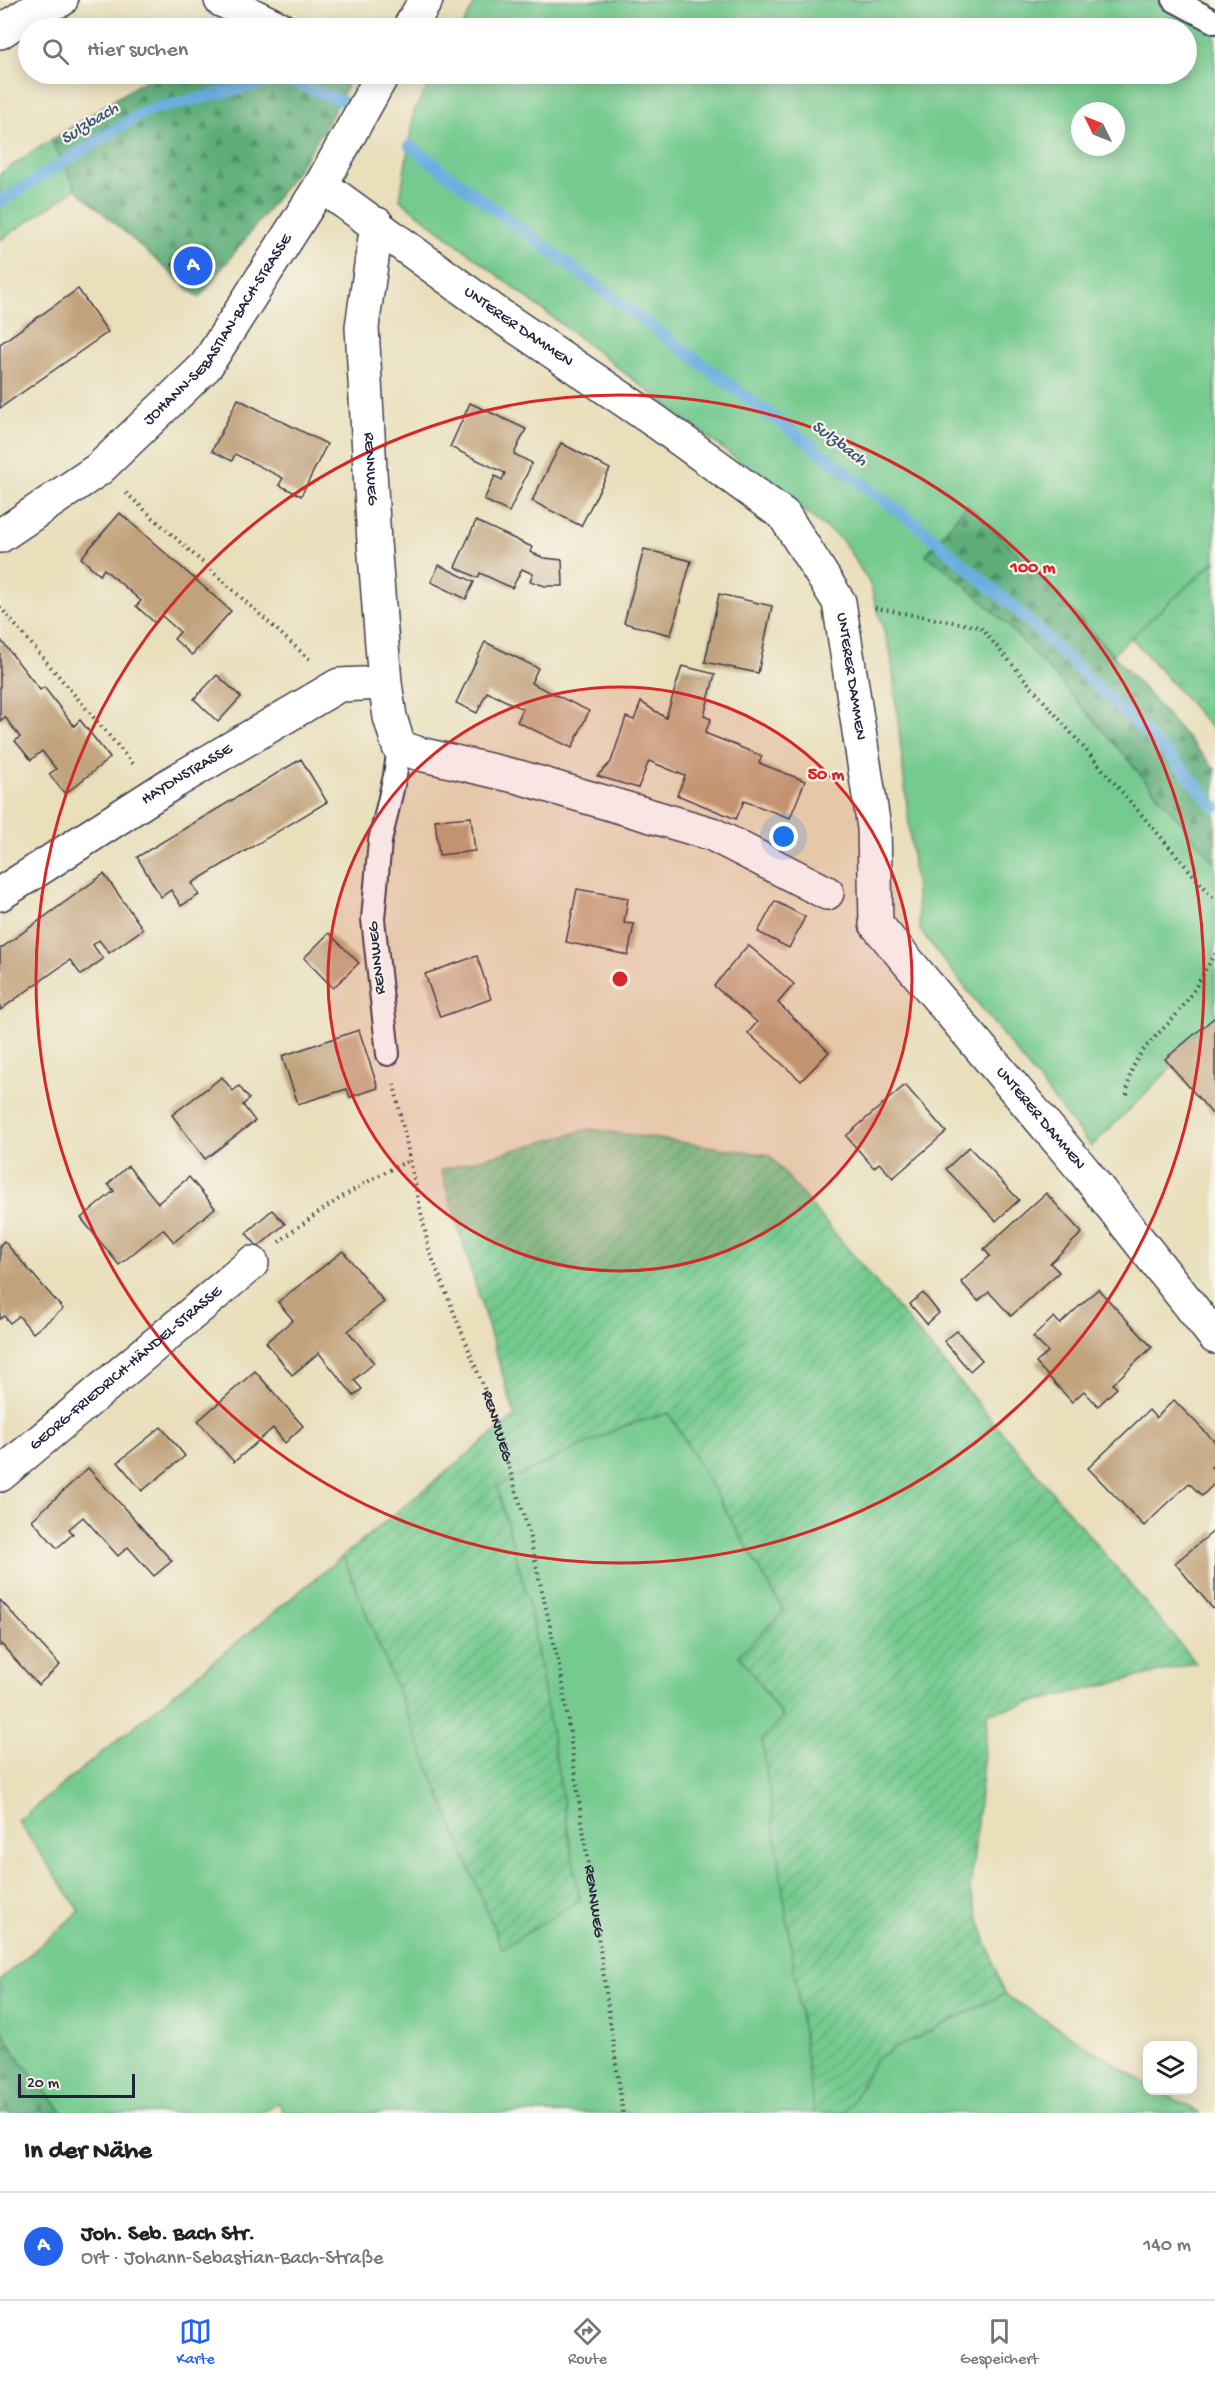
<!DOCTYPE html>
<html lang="de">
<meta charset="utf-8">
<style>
:root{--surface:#fff;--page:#f2f2f2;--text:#222;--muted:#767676;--line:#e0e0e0;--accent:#2563eb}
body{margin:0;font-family:"Gochi Hand",sans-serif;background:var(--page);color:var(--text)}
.controls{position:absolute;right:18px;bottom:18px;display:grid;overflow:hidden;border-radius:12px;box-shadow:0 3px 15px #0003}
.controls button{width:54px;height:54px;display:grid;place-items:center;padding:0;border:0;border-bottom:2px solid var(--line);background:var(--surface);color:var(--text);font:30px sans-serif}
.compass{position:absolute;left:1071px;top:102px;width:54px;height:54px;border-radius:50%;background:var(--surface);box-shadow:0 3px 15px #0003;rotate:313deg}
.scale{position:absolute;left:18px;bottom:15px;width:117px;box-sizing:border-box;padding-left:6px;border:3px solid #22223b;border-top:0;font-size:16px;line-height:21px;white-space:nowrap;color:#22223b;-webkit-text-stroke:4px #f7f3e8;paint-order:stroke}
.you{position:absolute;left:784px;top:837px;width:21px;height:21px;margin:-15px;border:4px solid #fff;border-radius:50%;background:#1a73e8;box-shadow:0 0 0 9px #1a73e833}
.badge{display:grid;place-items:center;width:39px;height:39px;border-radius:50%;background:var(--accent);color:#fff;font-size:20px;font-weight:700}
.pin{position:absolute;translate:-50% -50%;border:3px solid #fff;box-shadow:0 2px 6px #0006}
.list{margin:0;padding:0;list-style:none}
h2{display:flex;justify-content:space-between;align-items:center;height:78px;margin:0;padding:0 24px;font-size:26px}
h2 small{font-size:20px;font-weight:400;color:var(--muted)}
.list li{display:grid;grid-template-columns:39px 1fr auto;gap:18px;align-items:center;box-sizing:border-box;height:108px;padding:0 24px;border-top:2px solid var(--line)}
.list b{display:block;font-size:22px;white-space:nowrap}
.list p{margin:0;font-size:20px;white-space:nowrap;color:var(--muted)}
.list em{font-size:20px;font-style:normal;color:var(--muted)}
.icon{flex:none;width:33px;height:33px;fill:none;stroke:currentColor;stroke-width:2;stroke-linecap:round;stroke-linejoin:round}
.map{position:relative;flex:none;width:1215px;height:2113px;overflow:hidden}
.search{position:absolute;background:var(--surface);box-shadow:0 3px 15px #0003;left:18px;right:18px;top:18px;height:66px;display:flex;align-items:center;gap:15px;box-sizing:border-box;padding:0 21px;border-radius:33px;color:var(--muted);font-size:22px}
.sheet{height:186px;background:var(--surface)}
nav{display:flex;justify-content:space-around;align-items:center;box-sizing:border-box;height:84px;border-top:2px solid var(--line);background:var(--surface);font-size:16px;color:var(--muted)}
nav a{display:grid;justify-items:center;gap:3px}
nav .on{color:var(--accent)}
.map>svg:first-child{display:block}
</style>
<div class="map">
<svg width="1215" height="2113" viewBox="0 0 1215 2113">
<defs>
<pattern id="forest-firs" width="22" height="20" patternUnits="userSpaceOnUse" patternTransform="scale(1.5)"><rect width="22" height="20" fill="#5fae7a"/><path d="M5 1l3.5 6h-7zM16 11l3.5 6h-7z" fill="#4e8d65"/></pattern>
<pattern id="park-tufts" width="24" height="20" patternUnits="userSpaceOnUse" patternTransform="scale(1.5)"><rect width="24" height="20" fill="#74ca8f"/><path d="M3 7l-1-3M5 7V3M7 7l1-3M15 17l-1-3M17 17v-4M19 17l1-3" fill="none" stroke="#64ad7c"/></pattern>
<pattern id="garden-furrows" width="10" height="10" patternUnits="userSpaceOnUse" patternTransform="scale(1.5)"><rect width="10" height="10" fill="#74ca8f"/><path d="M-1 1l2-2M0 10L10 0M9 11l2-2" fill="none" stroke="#64ad7c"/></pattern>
</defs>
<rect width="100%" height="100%" fill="#f7f3e8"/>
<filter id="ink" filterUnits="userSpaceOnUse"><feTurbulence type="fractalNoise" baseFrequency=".0167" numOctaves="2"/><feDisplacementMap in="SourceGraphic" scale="12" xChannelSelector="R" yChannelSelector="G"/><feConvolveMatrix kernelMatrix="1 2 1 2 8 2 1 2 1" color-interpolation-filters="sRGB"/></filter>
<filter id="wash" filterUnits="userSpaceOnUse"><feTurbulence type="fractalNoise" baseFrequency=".008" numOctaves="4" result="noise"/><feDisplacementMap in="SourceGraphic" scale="24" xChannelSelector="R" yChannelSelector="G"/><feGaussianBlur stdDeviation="1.35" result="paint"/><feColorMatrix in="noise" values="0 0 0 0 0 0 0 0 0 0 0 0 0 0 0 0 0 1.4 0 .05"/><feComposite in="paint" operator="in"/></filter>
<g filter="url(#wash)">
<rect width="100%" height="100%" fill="#e9dfbb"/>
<g fill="#74ca8f" stroke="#4b7665" stroke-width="1.5" fill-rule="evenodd">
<path d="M477 0H1156L1215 31V561L1113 654 998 534 967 505 926 554C975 589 1015 632 1055 676 1110 737 1162 800 1215 863V1017L1165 1059 1173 1066 1091 1147 920 930 891 654 869 582 843 541 400 200 414 111 435 74H1186V28H461ZM1080 111H1116V147H1080Z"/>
<polygon points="51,140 76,189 0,240 0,174"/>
<polygon points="669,1413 784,1611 740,1655 783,1718 762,1740 815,2113 284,2113 278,2102 261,2113 63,2113 17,2056 0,2025 0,1980 80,1911 18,1821 343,1556 502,1947 530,1608 496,1486 624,1426"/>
<polygon points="1004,1994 1147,2084 1148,2090 1159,2091 1201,2113 842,2113 851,2104 876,2058"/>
</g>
<g fill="url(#forest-firs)" stroke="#40685a" stroke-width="1.5">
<path d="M155 74H329L348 83C314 159 250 231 199 298L76 189 51 140Z"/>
<path d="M967 504C1055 587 1135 679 1215 769V863C1162 800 1110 737 1055 676 1015 632 975 589 926 555Z"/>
<polygon points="0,2025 17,2056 63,2113 0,2113"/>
</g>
<polygon fill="url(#park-tufts)" stroke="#4b7665" stroke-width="1.5" points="1215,561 1215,732 1131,637"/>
<polygon fill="url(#garden-furrows)" stroke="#4b7665" stroke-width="1.5" points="590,1129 769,1155 1196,1663 988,1713 970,1892 1004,1994 876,2058 851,2104 842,2113 814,2113 762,1740 783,1717 739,1655 784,1611 669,1413 624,1426 497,1486 530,1608 580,1900 502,1948 343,1556 515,1416 441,1170"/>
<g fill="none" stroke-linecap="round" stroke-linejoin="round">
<g stroke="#6aaee0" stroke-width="12">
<polyline points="410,146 915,523 1014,607 1180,766 1215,807"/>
<polyline points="0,202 145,111 284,78 344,102"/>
</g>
</g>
<g id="blocks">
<g fill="#c1a27b">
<polygon points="186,246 215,268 201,286 172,265"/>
<polygon points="78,289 108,332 0,408 0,344"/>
<polygon points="238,399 327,444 301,496 279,485 283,478 235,454 232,461 212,451"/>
<polygon points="470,403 526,429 514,454 532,463 509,512 484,500 495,476 502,480 505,473 450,447"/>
<polygon points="561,443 610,469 581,526 532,501"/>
<polygon points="120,513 231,611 192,655 174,639 180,632 162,616 155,623 136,606 141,601 104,569 100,575 81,558"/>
<polygon points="476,521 532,547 530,552 544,558 562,560 563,586 545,586 530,581 533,574 522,569 512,588 480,573 478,578 455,567"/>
<polygon points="644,549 691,561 671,635 624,623"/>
<polygon points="439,565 474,582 466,599 431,582"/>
<polygon points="719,594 772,606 758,673 705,662"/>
<polygon points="0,639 40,690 44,687 74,726 80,720 110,758 65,794 49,774 56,769 42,751 31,760 15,741 20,737 5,717 0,721"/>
<polygon points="485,642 538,668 531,683 589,711 572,748 517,722 523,709 487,692 477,713 456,703"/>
<polygon points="682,666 715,674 704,716 711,719 705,733 762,756 759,763 805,781 790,818 744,801 736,819 677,795 685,776 649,761 638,788 597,776 611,762 626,717 634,720 641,702 666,718"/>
<polygon points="217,675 241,697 218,722 194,699"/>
<polygon points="301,759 327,802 192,883 199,895 181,906 171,890 161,897 137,857"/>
<polygon points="471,817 475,851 439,855 435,820"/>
<polygon points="104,874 143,929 109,953 99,940 93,945 103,959 81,975 70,960 0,1010 0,949"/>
<polygon points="577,889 628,898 624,923 634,924 628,955 566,942"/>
<polygon points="775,901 805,917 789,948 758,932"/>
<polygon points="329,933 359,963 333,988 304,958"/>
<polygon points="748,945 794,984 778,1003 829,1052 801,1081 748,1033 757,1022 714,986"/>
<polygon points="477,956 491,999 440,1017 425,974"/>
<polygon points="1215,1017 1215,1117 1165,1059"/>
<polygon points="359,1030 378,1088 350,1097 347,1089 298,1104 282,1056"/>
<polygon points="222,1077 233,1091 239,1086 249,1099 243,1105 255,1121 205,1159 172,1115"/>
<polygon points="905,1085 946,1132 893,1178 879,1163 874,1168 846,1136"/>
<polygon points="969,1147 1019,1200 996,1221 946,1169"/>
<polygon points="128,1166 158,1203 189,1177 215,1208 174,1242 163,1229 119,1265 81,1218 114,1191 108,1184"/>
<polygon points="1046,1193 1082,1233 1050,1263 1059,1272 1011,1316 989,1292 978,1301 961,1282 990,1256 984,1249"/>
<polygon points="272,1210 285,1224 258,1247 246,1233"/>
<polygon points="4,1241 63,1309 33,1333 19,1316 10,1323 4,1316 0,1319 0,1245"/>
<polygon points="343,1251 384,1302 348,1331 374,1363 354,1380 362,1389 354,1396 319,1353 292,1375 266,1342 293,1320 278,1302"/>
<polygon points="1098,1289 1152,1347 1113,1384 1117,1388 1098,1406 1084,1391 1072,1402 1036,1363 1048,1352 1033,1337 1054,1317 1060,1324"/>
<polygon points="923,1293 939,1313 927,1324 910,1304"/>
<polygon points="957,1331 982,1360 970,1371 944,1341"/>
<polygon points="255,1371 303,1426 285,1443 273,1428 234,1462 198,1421"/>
<polygon points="1174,1400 1215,1442 1215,1464 1211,1467 1215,1470 1215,1483 1202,1496 1189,1483 1144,1526 1088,1468 1149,1410 1156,1418"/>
<polygon points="161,1427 185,1456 142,1491 118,1462"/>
<polygon points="88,1468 172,1561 154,1576 128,1547 118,1556 83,1517 69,1529 73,1534 57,1548 32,1520"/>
<polygon points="1215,1530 1215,1607 1213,1609 1175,1563"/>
<polygon points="0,1600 60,1665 38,1685 2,1645 0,1646"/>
</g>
</g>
</g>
<g filter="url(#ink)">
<use href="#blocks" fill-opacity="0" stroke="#403e4e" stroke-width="1.5"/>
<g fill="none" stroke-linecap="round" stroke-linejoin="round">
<g stroke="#403e4e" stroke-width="26">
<g id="lane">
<polyline points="1174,0 1215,22"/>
<polyline points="388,1054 373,919 380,841 395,776 399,747"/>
</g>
</g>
<g stroke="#403e4e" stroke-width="36">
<g id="street">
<polyline points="221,0 279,28"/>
<polyline points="409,28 426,0"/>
<polyline points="0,32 35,9 61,0"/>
<path id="s2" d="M321 185 499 315 658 423 784 515 839 602 874 828 876 924 1084 1171 1215 1337"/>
<path id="s3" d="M377 224 362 327 374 542 385 683 390 717 399 747 420 754 519 777 712 834 827 893"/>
<path id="s4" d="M0 536 99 469 206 366 321 185 383 74"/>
<path id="s5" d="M0 894 174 782 339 685 385 683"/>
<path id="s6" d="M0 1475 252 1263"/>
</g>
</g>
<g stroke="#403e4e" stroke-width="4" stroke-dasharray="1.5 4.5" stroke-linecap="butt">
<polyline points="126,493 310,660"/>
<polyline points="0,607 134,765"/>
<polyline points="875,608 980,627 1215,900"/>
<path id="s1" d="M394 1084 429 1250 486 1393 528 1529 562 1679 623 2113"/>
<path d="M1127 1095C1129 1055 1153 1041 1177 1014 1192 996 1203 973 1215 954"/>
<path d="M279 1242C319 1210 363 1182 410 1160"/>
</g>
<use href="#lane" stroke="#fff" stroke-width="22"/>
<use href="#street" stroke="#fff" stroke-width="33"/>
</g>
</g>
<circle cx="620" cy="979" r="292" fill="#d62828" fill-opacity=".12"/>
<g fill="none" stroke="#d62828" stroke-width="3">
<circle cx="620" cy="979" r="292"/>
<circle cx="620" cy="979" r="584"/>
</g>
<g text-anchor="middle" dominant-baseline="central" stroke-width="4.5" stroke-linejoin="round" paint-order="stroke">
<g font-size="16" fill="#22223b" stroke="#f7f3e8">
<text stroke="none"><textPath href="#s2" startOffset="243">UNTERER DAMMEN</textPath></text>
<text stroke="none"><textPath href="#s4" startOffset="304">JOHANN-SEBASTIAN-BACH-STRASSE</textPath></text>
<text stroke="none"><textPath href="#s3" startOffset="246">RENNWEG</textPath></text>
<text stroke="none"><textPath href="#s2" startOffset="747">UNTERER DAMMEN</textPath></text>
<text stroke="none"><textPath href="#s5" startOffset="222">HAYDNSTRASSE</textPath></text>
<text transform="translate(378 958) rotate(-96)">RENNWEG</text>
<text stroke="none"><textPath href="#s2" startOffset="1251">UNTERER DAMMEN</textPath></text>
<text stroke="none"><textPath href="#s6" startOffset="165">GEORG-FRIEDRICH-HÄNDEL-STRASSE</textPath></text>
<text stroke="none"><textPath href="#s1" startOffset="358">RENNWEG</textPath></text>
<text stroke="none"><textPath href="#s1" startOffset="844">RENNWEG</textPath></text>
</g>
<g font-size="18" font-style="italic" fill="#3b5375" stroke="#f7f3e8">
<text transform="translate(90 124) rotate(-32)">Sulzbach</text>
<text transform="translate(839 444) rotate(37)">Sulzbach</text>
</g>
</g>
<circle cx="620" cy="979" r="9" fill="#d62828" stroke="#f7f3e8" stroke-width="3"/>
<g font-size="18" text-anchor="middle" font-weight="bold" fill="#d62828" stroke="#f7f3e8" stroke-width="4.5" stroke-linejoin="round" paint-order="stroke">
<text x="1033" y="572">100 m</text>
<text x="826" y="779">50 m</text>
</g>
</svg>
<div class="controls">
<button><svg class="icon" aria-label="layers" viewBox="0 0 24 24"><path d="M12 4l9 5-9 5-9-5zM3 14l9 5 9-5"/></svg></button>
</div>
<svg class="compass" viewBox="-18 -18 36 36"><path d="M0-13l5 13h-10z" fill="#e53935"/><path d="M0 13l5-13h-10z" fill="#767676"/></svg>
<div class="scale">20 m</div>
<div class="you"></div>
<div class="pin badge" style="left:193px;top:266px">A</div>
<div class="search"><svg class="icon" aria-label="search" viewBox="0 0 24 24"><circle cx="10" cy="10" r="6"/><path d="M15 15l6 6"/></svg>Hier suchen</div>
</div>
<section class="sheet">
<h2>In der Nähe<small></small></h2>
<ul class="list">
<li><span class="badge">A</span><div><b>Joh. Seb. Bach Str.</b><p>Ort · Johann-Sebastian-Bach-Straße</p></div><em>140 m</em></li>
</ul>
</section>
<nav>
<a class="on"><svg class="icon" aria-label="map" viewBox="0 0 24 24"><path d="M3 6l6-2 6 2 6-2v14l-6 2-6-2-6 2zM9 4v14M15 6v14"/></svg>Karte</a>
<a><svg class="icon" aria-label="directions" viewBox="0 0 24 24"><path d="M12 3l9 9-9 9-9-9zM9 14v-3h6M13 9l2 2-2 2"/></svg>Route</a>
<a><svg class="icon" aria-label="saved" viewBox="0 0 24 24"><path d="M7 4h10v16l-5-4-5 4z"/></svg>Gespeichert</a>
</nav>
